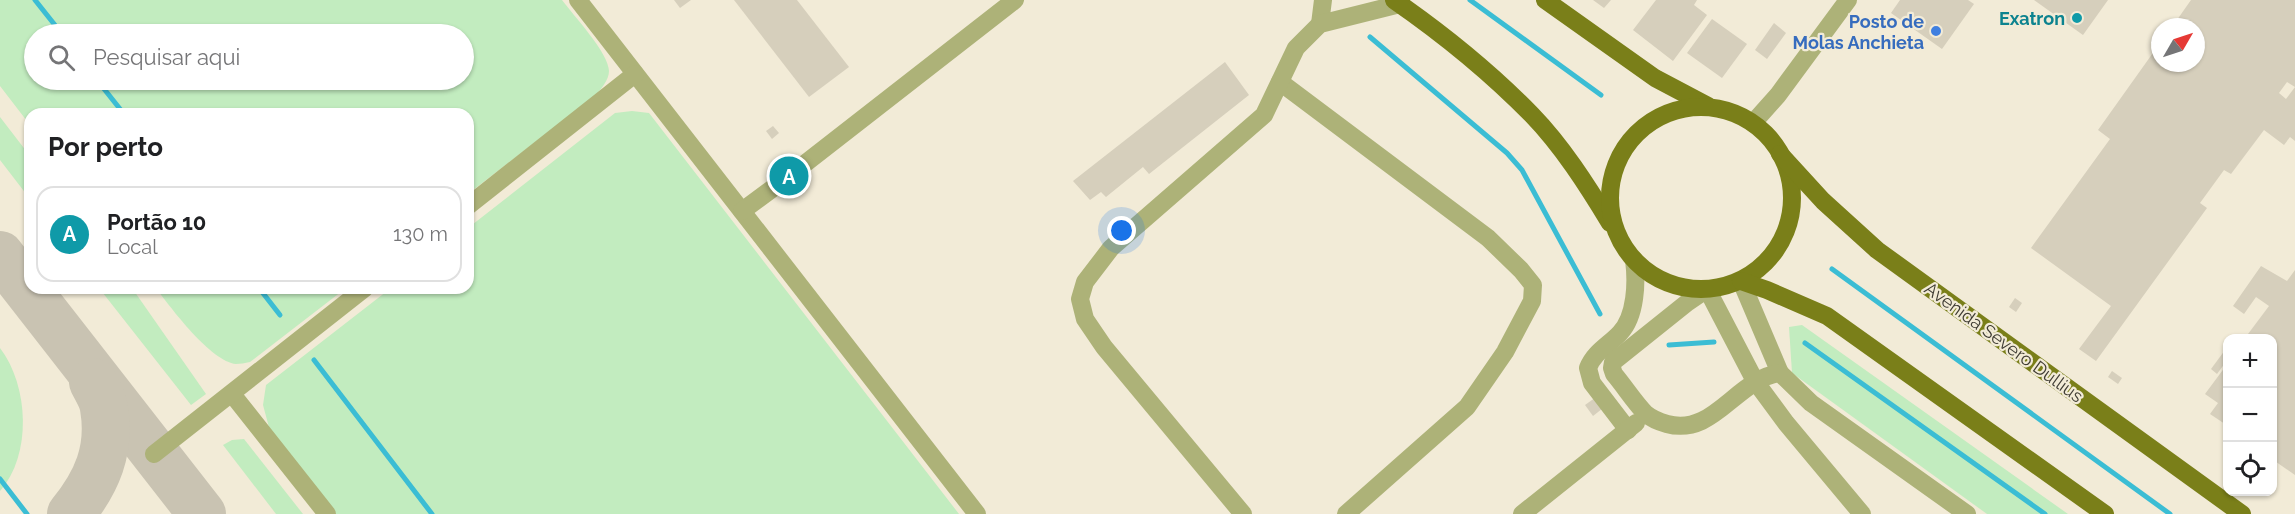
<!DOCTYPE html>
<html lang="pt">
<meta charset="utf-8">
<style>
:root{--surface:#fff;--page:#f2f2f2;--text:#202124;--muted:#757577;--line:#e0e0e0;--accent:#db2777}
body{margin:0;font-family:Raleway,sans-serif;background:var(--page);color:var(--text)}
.controls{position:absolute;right:18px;bottom:18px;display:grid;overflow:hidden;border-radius:12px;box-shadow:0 2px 4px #0004}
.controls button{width:54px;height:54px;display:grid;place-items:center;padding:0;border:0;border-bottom:2px solid var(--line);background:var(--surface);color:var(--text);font:30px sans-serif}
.compass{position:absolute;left:2151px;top:18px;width:54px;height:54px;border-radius:50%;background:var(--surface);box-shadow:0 2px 4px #0004;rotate:51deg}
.you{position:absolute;left:1122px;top:231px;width:21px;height:21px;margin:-15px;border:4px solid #fff;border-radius:50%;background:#1a73e8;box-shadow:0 0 0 9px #1a73e833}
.badge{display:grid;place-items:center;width:39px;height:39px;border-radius:50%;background:var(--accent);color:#fff;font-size:20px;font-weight:700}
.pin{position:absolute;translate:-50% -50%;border:3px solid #fff;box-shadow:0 2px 6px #0006}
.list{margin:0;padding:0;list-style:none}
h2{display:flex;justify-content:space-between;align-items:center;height:78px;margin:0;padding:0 24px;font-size:26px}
h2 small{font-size:20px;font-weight:400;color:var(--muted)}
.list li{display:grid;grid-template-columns:39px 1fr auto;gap:18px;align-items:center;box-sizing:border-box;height:96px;margin:0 12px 12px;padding:0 12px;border:2px solid var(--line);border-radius:18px}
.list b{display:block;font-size:22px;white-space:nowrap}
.list p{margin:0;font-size:20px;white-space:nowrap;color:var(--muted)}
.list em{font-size:20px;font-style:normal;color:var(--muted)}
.icon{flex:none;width:33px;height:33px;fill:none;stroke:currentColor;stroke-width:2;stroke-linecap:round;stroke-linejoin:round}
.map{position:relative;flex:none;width:2295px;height:514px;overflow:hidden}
.search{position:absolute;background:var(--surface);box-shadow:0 2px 4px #0004;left:24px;top:24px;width:450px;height:66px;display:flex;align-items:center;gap:15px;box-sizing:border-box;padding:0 21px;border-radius:33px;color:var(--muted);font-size:22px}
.panel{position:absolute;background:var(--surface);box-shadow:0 2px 4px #0004;left:24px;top:108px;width:450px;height:186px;border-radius:18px}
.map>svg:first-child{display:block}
</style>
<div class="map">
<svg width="2295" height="514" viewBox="0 0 2295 514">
<rect width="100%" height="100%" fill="#f2ebd7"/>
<g fill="#c2ecbf" fill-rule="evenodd">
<path d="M0 0H562C573 15 609 53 609 71 609 80 601 89 595 96L468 194V114H30V125L0 86ZM34 34H464V80H34Z"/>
<polygon points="632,111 649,113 959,514 336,514 270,431 263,405 266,385 391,288 468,288 468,228 615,113"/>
<polygon points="0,117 30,156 30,199 0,160"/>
<polygon points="99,288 132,288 206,394 191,405"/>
<path d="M156 288H346L250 362C245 363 240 364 236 364 211 362 170 307 156 288Z"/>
<polygon points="1802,325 2068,514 1987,514 1792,373 1789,327"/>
<path d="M0 348C29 386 32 455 0 491Z"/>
<polygon points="244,439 303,514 276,514 223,445 232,440"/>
</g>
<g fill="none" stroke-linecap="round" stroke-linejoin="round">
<g stroke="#3bbdd4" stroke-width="5">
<polyline points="35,0 62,34"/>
<polyline points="1470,0 1601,95"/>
<polyline points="1370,37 1507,153 1522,170 1600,314"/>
<polyline points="97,80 124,114"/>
<polyline points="1832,269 2170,514"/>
<polyline points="259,288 280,315"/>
<polyline points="1805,343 2045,514"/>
<polyline points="1669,345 1714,342"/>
<polyline points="314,360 432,514"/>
<polyline points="0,479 27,514"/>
</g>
<g stroke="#c9c3b2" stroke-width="48">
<polyline points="0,255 202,514"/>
<path d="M71 514C97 482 111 450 104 408 103 399 97 390 93 382"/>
</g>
</g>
<g fill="#d6cfbc" fill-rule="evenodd">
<polygon points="674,0 691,0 680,8"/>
<polygon points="734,0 797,0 849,67 809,97"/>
<polygon points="1593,0 1611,0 1604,8"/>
<polygon points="1656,0 1697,0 1694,5 1707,15 1673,61 1633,30"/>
<polygon points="1900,0 1968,0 1974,4 1942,49 1891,13"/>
<polygon points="2034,0 2108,0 2083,35"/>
<path d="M2191 0H2295V141L2290 137 2284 145 2264 130 2231 174 2224 170 2200 203 2207 208 2096 361 2079 349 2111 306 2031 248 2110 139 2098 130 2160 43V63H2196V27H2172ZM2287 82 2295 87 2286 99 2279 93Z"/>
<polygon points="1712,19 1747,44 1722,78 1687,53"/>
<polygon points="1774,23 1786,33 1767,59 1755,50"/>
<polygon points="1225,62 1249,95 1149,174 1143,167 1106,197 1101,192 1090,200 1073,181"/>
<polygon points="773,126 779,133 772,139 766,131"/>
<polygon points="787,156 809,183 791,197 770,170"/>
<polygon points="2261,266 2287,281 2295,270 2295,475 2272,459 2272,338 2245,338 2269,306 2256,297 2244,314 2233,306"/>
<polygon points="2015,298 2022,303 2016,312 2009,307"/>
<polygon points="2228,346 2228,359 2217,374 2211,369"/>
<polygon points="2228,363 2228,426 2210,414 2218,403 2205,394"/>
<polygon points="2112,371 2122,378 2118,384 2108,377"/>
<polygon points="1599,395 1607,405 1593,416 1585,405"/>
</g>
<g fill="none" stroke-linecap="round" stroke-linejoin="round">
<g stroke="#adb278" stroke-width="18">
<polyline points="578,0 977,514"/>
<polyline points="1320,24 1323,0"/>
<polyline points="1280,82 1488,238 1521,270 1533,285 1532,301 1505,352 1467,407 1346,514"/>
<polyline points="1753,123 1778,95 1848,0"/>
<polyline points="798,169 1015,0"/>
<polyline points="468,206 635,74"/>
<polyline points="742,211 780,183"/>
<polyline points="1741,281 1780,373"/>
<polyline points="232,394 327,514"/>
<path d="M1628 430 1592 383 1588 368C1594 352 1609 345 1620 333 1636 316 1637 282 1634 260"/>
<polyline points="154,454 365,288"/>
<polyline points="1243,514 1104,347 1085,319 1080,299 1085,282 1111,248 1264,115 1296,48 1320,24 1400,4"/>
<polyline points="1522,514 1636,423"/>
<path d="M1862 514 1786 423 1755 381 1707 289 1688 302 1613 362 1612 368 1614 374C1625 387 1635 403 1646 414 1652 419 1660 422 1667 424 1714 437 1736 379 1780 373L1811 403 1967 514"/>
</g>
<g stroke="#7a7f19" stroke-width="18">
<path d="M1394 0C1443 34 1490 72 1532 115 1562 146 1587 185 1610 223"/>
<polyline points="1545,0 1655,78 1708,106"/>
<circle cx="1701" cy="198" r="91"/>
<polyline points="1780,154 1823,201 1877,250 2242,514"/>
<polyline points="1741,281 1767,290 1827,316 2105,514"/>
</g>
</g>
<circle fill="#0f9aa8" stroke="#f2ebd7" stroke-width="2" cx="2077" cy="18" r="6"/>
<circle fill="#3f7fe0" stroke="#f2ebd7" stroke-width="2" cx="1936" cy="31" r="6"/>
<g text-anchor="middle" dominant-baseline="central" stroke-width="4.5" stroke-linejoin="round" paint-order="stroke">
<g font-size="18" font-weight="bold" fill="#0d838f" stroke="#f2ebd7" text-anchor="end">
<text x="2065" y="18">Exatron</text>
</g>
<g font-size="18" font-weight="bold" fill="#366cbe" stroke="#f2ebd7" text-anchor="end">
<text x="1924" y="21">Posto de<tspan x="1924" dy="21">Molas Anchieta</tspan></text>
</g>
<g font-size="18" fill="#3f3c34" stroke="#f2ebd7">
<text transform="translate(2004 342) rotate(36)">Avenida Severo Dullius</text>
</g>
</g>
</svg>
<div class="controls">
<button>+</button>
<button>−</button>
<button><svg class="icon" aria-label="locate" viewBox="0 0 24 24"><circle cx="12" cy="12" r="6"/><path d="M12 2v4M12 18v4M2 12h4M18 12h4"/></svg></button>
</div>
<svg class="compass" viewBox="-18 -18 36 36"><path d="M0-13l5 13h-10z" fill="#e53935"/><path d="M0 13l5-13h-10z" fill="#757577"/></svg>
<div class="you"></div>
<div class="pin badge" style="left:789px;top:176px;background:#0f9aa8">A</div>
<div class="search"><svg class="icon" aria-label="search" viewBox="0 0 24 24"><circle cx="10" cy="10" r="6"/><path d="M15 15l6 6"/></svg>Pesquisar aqui</div>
<section class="panel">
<h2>Por perto<small></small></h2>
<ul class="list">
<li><span class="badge" style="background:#0f9aa8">A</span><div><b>Portão 10</b><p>Local</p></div><em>130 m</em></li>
</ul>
</section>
</div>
